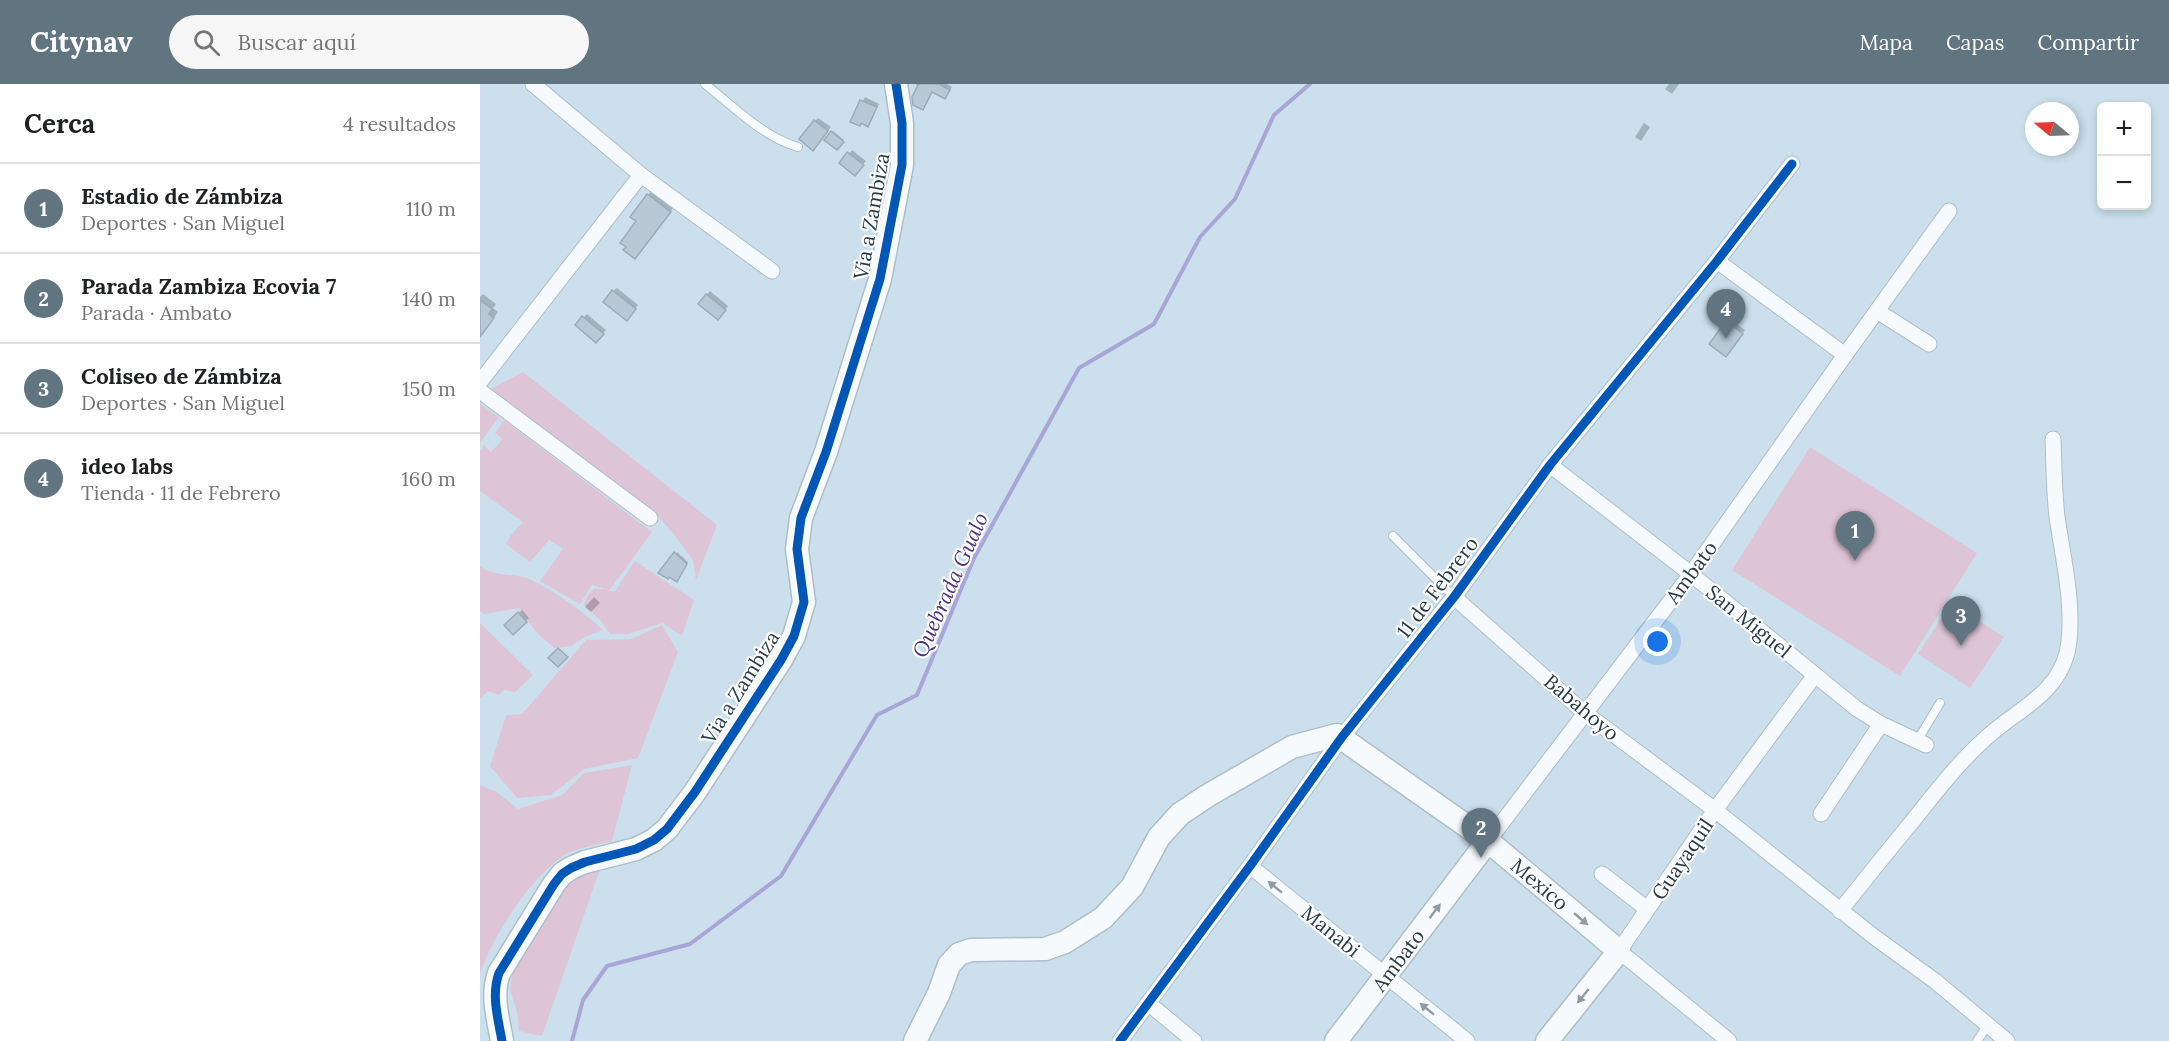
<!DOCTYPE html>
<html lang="es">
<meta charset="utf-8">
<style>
:root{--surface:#fff;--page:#f6f6f6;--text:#202124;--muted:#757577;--line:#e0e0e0;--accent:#617581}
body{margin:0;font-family:Lora,serif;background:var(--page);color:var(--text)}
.controls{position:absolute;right:18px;top:18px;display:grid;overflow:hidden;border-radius:9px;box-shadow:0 3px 9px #0003}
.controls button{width:54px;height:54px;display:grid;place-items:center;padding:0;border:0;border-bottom:2px solid var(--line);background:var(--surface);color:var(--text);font:30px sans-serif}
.compass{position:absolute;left:1545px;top:18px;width:54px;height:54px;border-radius:50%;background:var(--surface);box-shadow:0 3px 9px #0003;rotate:289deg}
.you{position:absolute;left:1178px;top:558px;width:21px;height:21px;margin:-15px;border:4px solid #fff;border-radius:50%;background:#1a73e8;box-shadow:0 0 0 9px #1a73e833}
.badge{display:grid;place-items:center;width:39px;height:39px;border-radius:50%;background:var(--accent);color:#fff;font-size:20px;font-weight:700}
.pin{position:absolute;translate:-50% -50px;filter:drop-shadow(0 2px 3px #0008)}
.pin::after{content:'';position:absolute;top:32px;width:21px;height:18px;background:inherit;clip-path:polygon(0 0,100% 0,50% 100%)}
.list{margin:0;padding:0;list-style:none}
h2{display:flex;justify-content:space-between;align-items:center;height:78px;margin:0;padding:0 24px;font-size:26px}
h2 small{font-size:20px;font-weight:400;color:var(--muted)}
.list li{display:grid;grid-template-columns:39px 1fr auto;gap:18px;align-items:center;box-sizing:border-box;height:90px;padding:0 24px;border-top:2px solid var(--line)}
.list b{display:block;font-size:22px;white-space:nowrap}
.list p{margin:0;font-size:20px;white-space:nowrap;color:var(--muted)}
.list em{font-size:20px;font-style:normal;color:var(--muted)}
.icon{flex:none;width:33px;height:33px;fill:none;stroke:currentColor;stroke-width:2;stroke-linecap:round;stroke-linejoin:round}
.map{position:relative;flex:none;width:1689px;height:957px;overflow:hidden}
header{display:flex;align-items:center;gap:36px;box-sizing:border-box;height:84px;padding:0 30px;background:var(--accent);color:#fff}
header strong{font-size:28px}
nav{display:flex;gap:33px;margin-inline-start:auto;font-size:21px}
.search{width:420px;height:54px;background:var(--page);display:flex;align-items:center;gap:15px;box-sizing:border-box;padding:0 21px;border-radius:33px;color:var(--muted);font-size:22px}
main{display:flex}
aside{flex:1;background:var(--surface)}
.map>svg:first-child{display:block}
</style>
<header>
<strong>Citynav</strong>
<div class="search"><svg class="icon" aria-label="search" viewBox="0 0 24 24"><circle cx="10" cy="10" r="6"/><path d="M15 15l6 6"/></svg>Buscar aquí</div>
<nav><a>Mapa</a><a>Capas</a><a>Compartir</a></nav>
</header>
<main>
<aside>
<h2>Cerca<small>4 resultados</small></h2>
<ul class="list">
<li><span class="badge">1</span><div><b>Estadio de Zámbiza</b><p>Deportes · San Miguel</p></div><em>110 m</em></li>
<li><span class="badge">2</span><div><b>Parada Zambiza Ecovia 7</b><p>Parada · Ambato</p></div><em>140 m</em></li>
<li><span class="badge">3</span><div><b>Coliseo de Zámbiza</b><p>Deportes · San Miguel</p></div><em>150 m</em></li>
<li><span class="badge">4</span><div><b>ideo labs</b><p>Tienda · 11 de Febrero</p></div><em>160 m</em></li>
</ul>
</aside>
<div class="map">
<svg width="1689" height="957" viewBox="0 0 1689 957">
<rect width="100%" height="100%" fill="#cbe0ec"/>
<g fill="#ddc5d7">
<polygon points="43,288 237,441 216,496 213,476 192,448 172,426 9,306"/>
<polygon points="0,320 19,333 0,359"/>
<polygon points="24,336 172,448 129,507 135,507 155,477 214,516 202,552 182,539 148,550 130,550 121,537 104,521 108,511 114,505 125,505 112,501 100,520 60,497 83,465 69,456 50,478 26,460 31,451 43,438 0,407 0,367 4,361 11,368 23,355 15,349"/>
<polygon points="1330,363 1497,469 1420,592 1252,486"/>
<path d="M0 482C14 494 34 488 49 495 77 508 101 526 123 546L105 553 91 562 74 564 56 548 39 524 4 530 0 527Z"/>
<polygon points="1471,519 1524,553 1490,604 1438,570"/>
<polygon points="0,539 53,591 35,608 24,606 19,611 8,607 0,615"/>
<polygon points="182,541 198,568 158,674 104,685 71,711 37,714 10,682 26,631 42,630 106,556 151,555"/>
<path d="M152 681 132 757C119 761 94 764 83 772 49 795 14 851 0 889V701L17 708 38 725 82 711 104 689Z"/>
<polygon points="121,782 62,952 39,947 38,932 30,905 33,883 93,792"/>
</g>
<g fill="#0003">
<polygon points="440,0 467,0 472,3 465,13 453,7 445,21"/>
<polygon points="1189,0 1199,0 1192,10 1185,5"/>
<polygon points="385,13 399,20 388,41 382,38 380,40 372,37"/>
<polygon points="338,34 351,43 337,61 335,37"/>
<polygon points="1164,39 1170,43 1161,57 1155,53"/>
<polygon points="353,47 364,56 357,64 346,55"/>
<polygon points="372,66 386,77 378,87 361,79"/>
<polygon points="173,106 194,123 160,169 158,137 168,111"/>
<polygon points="137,204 158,221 150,231 133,207"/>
<polygon points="230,207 248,222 242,230 220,219"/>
<polygon points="3,210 16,220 13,224 18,228 7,243 0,247 0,213"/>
<polygon points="107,230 126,246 116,257 97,241"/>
<polygon points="1250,235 1265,246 1249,268 1247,238"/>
<polygon points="197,468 208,478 198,495 180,488"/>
<polygon points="114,513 120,519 111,528 105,523"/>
<polygon points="42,526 49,534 33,549 26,541"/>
</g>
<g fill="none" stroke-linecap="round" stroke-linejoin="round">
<polyline stroke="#a9a5d6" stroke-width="4" points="92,957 103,916 127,882 210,860 301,792 397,631 437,611 494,474 599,284 674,240 720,153 755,115 794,31 830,0"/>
</g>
<g fill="#b8c8d4" stroke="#9cabb7" stroke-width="1.5">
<polygon points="436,0 459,0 470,6 465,15 452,8 443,26 433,21 432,13 438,1"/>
<polygon points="380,16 397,23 388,43 381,39 380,42 370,38"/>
<polygon points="334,36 348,47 333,67 319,55"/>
<polygon points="351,47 364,58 357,66 344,56"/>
<polygon points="367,68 384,81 375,92 359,79"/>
<polygon points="167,110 191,128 155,175 143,166 146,163 140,159 156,137 150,133"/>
<polygon points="132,206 156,225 147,237 123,218"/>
<polygon points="226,210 246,226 238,236 218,220"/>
<polygon points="0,216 12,225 9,230 14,234 0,253"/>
<polygon points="102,232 124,250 116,259 95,241"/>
<polygon points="1246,237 1263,250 1246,273 1229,260"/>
<polygon points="194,468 207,480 197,498 189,493 188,495 178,489"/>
<polygon points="38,528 47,538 33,551 24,541"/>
<polygon points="78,564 88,573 78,583 68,574"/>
</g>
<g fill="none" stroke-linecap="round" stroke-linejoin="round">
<g stroke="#acbec9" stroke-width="10">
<g id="lane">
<path d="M225 0C253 22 283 53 318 63"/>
<polyline points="913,452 974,513"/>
<polyline points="1437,657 1460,619"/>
<polyline points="1497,957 1507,942"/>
</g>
</g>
<g stroke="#acbec9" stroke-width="17">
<g id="street">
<polyline points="53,0 161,91 292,187"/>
<polyline points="1237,177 1365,271"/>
<polyline points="1397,227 1449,260"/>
<polyline points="0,298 161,91"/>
<polyline points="0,307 170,434"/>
<polyline points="1070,381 1211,490 1377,625 1401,640 1446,661"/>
<polyline points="974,513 1105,629 1235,726 1393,852 1455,897 1527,957"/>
<polyline points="1341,730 1401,640"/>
<polyline points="1008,757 1211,490 1365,271 1469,127"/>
<polyline points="770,782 987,957"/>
<polyline points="1122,790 1167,825"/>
<path d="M1360 827C1382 799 1404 772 1426 745 1454 711 1480 675 1514 647 1543 623 1577 608 1587 569 1596 528 1583 474 1577 433 1574 407 1574 381 1573 355"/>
<polyline points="668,919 714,957"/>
<polyline points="640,957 770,782 862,653 974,513 1070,381 1237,177 1312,80"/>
<polyline points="1249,957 1139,867 1235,726 1335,591"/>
</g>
</g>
<g stroke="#acbec9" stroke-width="25">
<g id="secondary">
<path d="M22 957C18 934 11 911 19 889L74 800 82 790 91 784 105 778 156 765 174 756 187 745 215 708 301 576 314 552 324 518 317 465 321 434 346 368 400 195 422 81V39L416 0"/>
<polyline points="435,957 459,909 469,881 479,870 491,866 565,865 585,858 623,834 652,803 679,753 700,730 727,712 812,663 857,651 1008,757 1139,867 1067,957"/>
<polyline points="856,957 1008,757"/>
</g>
</g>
<use href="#lane" stroke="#f7fafc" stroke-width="8"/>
<use href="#street" stroke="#f7fafc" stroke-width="15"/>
<use href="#secondary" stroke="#f7fafc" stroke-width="22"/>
<g stroke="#fefefe" stroke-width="13">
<g id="cycleway">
<path d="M22 957C18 934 11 911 19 889L74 800 82 790 91 784 105 778 156 765 174 756 187 745 215 708 301 576 314 552 324 518 317 465 321 434 346 368 400 195 422 81V39L416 0"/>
<polyline points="640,957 770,782 862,653 974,513 1070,381 1237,177 1312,80"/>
</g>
</g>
<use href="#cycleway" stroke="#0057b8" stroke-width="9"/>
</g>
<defs><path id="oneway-solid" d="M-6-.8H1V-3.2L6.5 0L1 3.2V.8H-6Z" transform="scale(1.5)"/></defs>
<g fill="#909ba2">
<use href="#oneway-solid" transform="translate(795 803) rotate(-141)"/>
<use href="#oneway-solid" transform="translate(955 827) rotate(-53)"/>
<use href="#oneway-solid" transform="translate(1101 835) rotate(40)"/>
<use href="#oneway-solid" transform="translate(1103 912) rotate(129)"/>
<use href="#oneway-solid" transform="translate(947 925) rotate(-141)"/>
</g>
<g text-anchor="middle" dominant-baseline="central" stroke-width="4.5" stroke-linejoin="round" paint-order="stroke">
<g font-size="20" fill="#283c47" stroke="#fefefe">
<text transform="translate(391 132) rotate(-80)">Via a Zambiza</text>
<text transform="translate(1211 488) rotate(-54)">Ambato</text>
<text transform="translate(957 503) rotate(-53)">11 de Febrero</text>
<text transform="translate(1269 537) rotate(39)">San Miguel</text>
<text transform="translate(260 603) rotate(-58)">Via a Zambiza</text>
<text transform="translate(1102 623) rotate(40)">Babahoyo</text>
<text transform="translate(1202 775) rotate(-56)">Guayaquil</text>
<text transform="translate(1060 800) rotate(40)">Mexico</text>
<text transform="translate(851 847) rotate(39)">Manabi</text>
<text transform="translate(918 876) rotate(-53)">Ambato</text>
</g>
<g font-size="21" font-style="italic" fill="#4b3381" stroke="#fefefe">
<text transform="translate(470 501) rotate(-66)">Quebrada Gualo</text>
</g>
</g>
</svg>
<div class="controls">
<button>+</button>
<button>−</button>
</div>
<svg class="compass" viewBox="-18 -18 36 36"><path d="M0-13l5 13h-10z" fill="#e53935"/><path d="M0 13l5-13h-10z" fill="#757577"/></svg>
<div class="you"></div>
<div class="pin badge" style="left:1375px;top:477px">1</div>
<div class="pin badge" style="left:1001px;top:774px">2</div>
<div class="pin badge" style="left:1481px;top:562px">3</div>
<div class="pin badge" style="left:1246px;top:255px">4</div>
</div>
</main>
